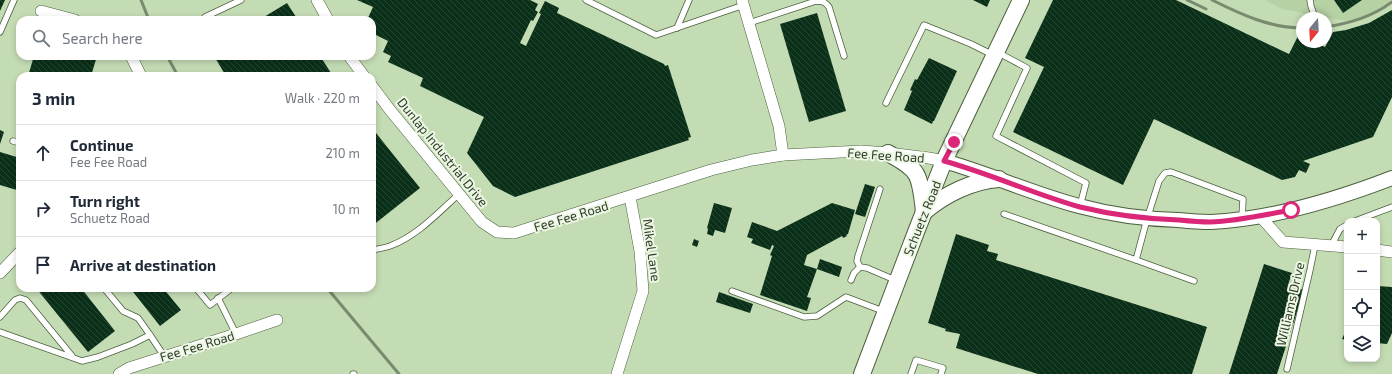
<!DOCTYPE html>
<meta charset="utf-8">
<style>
:root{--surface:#fff;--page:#f6f6f7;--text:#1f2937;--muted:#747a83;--line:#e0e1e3}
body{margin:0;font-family:"Exo 2",sans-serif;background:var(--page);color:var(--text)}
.controls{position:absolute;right:12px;bottom:12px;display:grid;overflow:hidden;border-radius:8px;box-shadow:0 2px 6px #0003}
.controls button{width:36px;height:36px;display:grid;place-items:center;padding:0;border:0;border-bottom:1px solid var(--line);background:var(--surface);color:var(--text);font:20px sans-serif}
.compass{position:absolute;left:1296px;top:12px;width:36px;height:36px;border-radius:50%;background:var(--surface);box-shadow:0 2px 6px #0003;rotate:198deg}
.stop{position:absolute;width:12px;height:12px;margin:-9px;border:3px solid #db2777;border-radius:50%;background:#fff}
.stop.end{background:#db2777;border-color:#fff;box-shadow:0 1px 4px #0008}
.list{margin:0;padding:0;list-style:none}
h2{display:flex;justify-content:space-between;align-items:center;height:52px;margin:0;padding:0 16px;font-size:17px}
h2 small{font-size:13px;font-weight:400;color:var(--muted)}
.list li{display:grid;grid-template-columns:26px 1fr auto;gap:12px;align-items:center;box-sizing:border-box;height:56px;padding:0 16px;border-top:1px solid var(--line)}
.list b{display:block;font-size:15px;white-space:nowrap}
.list p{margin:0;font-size:13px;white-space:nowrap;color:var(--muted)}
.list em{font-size:13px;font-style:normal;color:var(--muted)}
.icon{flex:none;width:22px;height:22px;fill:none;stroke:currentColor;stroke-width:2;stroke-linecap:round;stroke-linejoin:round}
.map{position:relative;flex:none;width:1392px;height:374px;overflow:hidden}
.search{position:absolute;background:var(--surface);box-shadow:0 2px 6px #0003;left:16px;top:16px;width:360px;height:44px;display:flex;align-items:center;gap:10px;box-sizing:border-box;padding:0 14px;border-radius:12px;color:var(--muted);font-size:15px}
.panel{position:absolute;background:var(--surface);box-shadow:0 2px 6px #0003;left:16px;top:72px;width:360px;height:220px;border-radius:12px}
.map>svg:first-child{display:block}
</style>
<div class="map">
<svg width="1392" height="374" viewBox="0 0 1392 374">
<defs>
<pattern id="building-back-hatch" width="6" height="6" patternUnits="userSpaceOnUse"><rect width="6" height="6" fill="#0a3019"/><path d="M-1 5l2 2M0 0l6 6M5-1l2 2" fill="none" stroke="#264632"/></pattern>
</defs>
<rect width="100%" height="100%" fill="#c4dcb4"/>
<polygon fill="#b6d2a5" points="1265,0 1392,0 1392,2 1372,14 1351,22 1282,9"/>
<g fill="url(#building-back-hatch)">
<polygon points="0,0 5,0 0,11"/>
<polygon points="357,0 530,0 538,4 535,10 538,12 533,21 531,20 520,43 526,46 541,14 539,13 545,1 559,8 557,13 664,64 665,66 668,65 691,137 688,138 689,140 515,197 493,186 467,153 484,117 420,86 423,78 388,62 391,56 383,52 388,41 372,33 372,20 367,20 373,7"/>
<polygon points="973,0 990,0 987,7"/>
<polygon points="1053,0 1176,0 1289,54 1299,34 1302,36 1302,42 1315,42 1325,47 1333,32 1346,30 1369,23 1392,10 1392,97 1373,137 1303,161 1310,164 1306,173 1299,170 1295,177 1282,180 1154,119 1123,185 1013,132 1044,67 1025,58"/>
<polygon points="1334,0 1362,0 1343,13"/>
<polygon points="287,3 298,20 259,20"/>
<polygon points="817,13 846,111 809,122 780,24"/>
<polygon points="34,56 97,56 91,76 28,76"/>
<polygon points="214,56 320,56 333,76 226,76"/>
<polygon points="929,58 957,71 934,121 933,121 932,124 904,110 912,91 910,90 915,79 917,80"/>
<polygon points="20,103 20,114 17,113"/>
<polygon points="372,128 420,188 372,226"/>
<polygon points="0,130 4,132 0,144"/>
<polygon points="0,152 20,158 20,191 0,185"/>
<polygon points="865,184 875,187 865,217 855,214"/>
<polygon points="714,203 732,208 725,233 715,230 713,236 707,234 708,229 707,228"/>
<polygon points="832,203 855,210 848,234 846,235 847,236 843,238 842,236 807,255 804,265 817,269 807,297 811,298 807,311 760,295 772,256 770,255 774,246 772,245 770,250 751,243 753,239 747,237 752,222 777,231"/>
<polygon points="956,234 989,245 987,251 998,254 996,260 1207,327 1192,374 1038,374 956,348 960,334 945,331 946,329 928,323"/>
<polygon points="694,239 699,241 697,247 692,245"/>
<polygon points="820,259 842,267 839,277 817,269"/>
<polygon points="1264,264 1292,273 1288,285 1304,290 1277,374 1229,374"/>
<polygon points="1377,286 1392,287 1392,333 1387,344 1377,343"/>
<polygon points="36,288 81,288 115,331 88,352"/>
<polygon points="130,288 163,288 181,310 160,326"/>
<polygon points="719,292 753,304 750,313 716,302"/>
<polygon points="1347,328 1347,340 1342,339"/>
</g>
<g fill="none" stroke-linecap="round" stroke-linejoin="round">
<g stroke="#4b603d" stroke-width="7">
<g id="service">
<polyline points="586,0 656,35 744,5"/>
<polyline points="1310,0 1311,6 1315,18"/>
<polyline points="205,17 241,0"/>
<path d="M749 23 816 1C823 1 825 2 829 7L844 56"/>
<polyline points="677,28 689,0"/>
<polyline points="0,32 14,0"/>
<polyline points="997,52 1027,68 996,136 1086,183 1080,206"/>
<polyline points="886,103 924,25 971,44 993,55"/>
<polyline points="13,141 20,143"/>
<polyline points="1004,214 1136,260 1147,219 1159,181 1165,173 1171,172 1243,199 1242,218"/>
<polyline points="1355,221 1392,207"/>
<polyline points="1331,246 1340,229 1347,225"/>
<path d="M372 250C378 249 384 248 390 246 417 236 438 213 459 194"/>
<polyline points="1136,260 1194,281"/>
<polyline points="860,267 857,261 858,256 880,189"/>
<polyline points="851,280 854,273 860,267 867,268 895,280"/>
<polyline points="104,288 123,311 138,318 150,335"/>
<polyline points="196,288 210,305 232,288"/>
<polyline points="732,291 804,317 817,316 846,297 883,311"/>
<polyline points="218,298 236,334"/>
<polyline points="0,317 15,300 20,298 26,300 72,356"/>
<polyline points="0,332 82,361 98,357 132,344 150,335 164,356"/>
<polyline points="1287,369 1310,270 1315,245"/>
<polyline points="353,374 354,374"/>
<polyline points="911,374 916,360 943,368 941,374"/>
</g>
</g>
<g stroke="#4b603d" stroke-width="12">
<g id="minor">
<polyline points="317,0 328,20"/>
<polyline points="742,0 779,126 783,155"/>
<polyline points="41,11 75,20"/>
<polyline points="131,56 141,76"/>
<polyline points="349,56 364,76"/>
<polyline points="372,86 390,110 482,222 497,232 514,233 711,170 752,160 783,155 861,151 888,153 929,158 944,161"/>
<polyline points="1260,216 1283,242 1347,247"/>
<polyline points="1377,250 1392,252"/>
<polyline points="0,273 20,252"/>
<polyline points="119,374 129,368 236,334 277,320"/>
<polyline points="617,374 643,291 640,251 630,197"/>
</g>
</g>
<g stroke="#4b603d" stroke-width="16">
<path id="tertiary" d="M944 161C990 174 1033 194 1079 206 1112 215 1144 219 1178 220 1188 221 1200 222 1211 222 1273 219 1335 200 1392 178"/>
</g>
<g stroke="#4b603d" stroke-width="18">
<g id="secondary">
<path d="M888 153C898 159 910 164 916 174 921 182 923 202 924 212"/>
<path d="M924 212C945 194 972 181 999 179"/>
<polyline points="862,374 916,232 944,161 1021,0"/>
</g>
</g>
<use href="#service" stroke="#fff" stroke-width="5.5"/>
<use href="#minor" stroke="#fff" stroke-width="11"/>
<use href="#tertiary" stroke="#fff" stroke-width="14"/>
<use href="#secondary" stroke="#fff" stroke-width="16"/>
<g stroke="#798a6e" stroke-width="3">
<polyline points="141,0 149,20"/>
<polyline points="1187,0 1206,9"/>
<path d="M1212 0C1240 14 1270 28 1302 28"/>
<path d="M1326 27C1350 23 1372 17 1392 2"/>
<polyline points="167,56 178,76"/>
<polyline points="327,288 399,374"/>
</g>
</g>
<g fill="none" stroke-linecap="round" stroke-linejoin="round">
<path stroke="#db2777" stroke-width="5" d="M954 142 944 161C991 174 1034 194 1080 207 1113 215 1145 219 1179 220 1189 221 1200 222 1210 222 1237 221 1264 215 1291 210"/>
</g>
<g text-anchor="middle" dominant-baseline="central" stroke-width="4" stroke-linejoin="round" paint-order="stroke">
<g font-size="13" fill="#333d2d" stroke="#ecf8e4">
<text transform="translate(443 152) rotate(51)">Dunlap Industrial Drive</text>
<text transform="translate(886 155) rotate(4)">Fee Fee Road</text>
<text transform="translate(571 216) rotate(-17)">Fee Fee Road</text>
<text transform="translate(922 218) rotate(-68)">Schuetz Road</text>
<text transform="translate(652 250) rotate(82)">Mikel Lane</text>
<text transform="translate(1290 304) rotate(-77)">Williams Drive</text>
<text transform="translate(197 346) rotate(-17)">Fee Fee Road</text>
</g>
</g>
</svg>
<div class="controls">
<button>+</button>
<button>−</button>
<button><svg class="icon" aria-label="locate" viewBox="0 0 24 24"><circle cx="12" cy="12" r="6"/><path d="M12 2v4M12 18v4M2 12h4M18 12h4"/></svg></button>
<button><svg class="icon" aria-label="layers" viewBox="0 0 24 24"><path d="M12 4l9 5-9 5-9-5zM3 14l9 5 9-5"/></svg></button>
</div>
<svg class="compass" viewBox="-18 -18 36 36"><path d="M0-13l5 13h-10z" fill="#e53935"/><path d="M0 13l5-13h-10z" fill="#747a83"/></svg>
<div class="stop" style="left:1291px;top:210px"></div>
<div class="stop end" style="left:954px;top:142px"></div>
<div class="search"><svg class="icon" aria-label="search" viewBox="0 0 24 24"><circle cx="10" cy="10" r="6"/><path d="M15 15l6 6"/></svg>Search here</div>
<section class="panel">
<h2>3 min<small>Walk · 220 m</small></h2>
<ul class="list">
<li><svg class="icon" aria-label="ahead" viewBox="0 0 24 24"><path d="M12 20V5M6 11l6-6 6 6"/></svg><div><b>Continue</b><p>Fee Fee Road</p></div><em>210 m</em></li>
<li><svg class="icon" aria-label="right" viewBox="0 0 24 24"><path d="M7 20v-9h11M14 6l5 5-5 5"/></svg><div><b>Turn right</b><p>Schuetz Road</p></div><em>10 m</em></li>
<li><svg class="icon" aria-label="arrive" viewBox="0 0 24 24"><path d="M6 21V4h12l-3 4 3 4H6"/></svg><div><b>Arrive at destination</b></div></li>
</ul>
</section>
</div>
